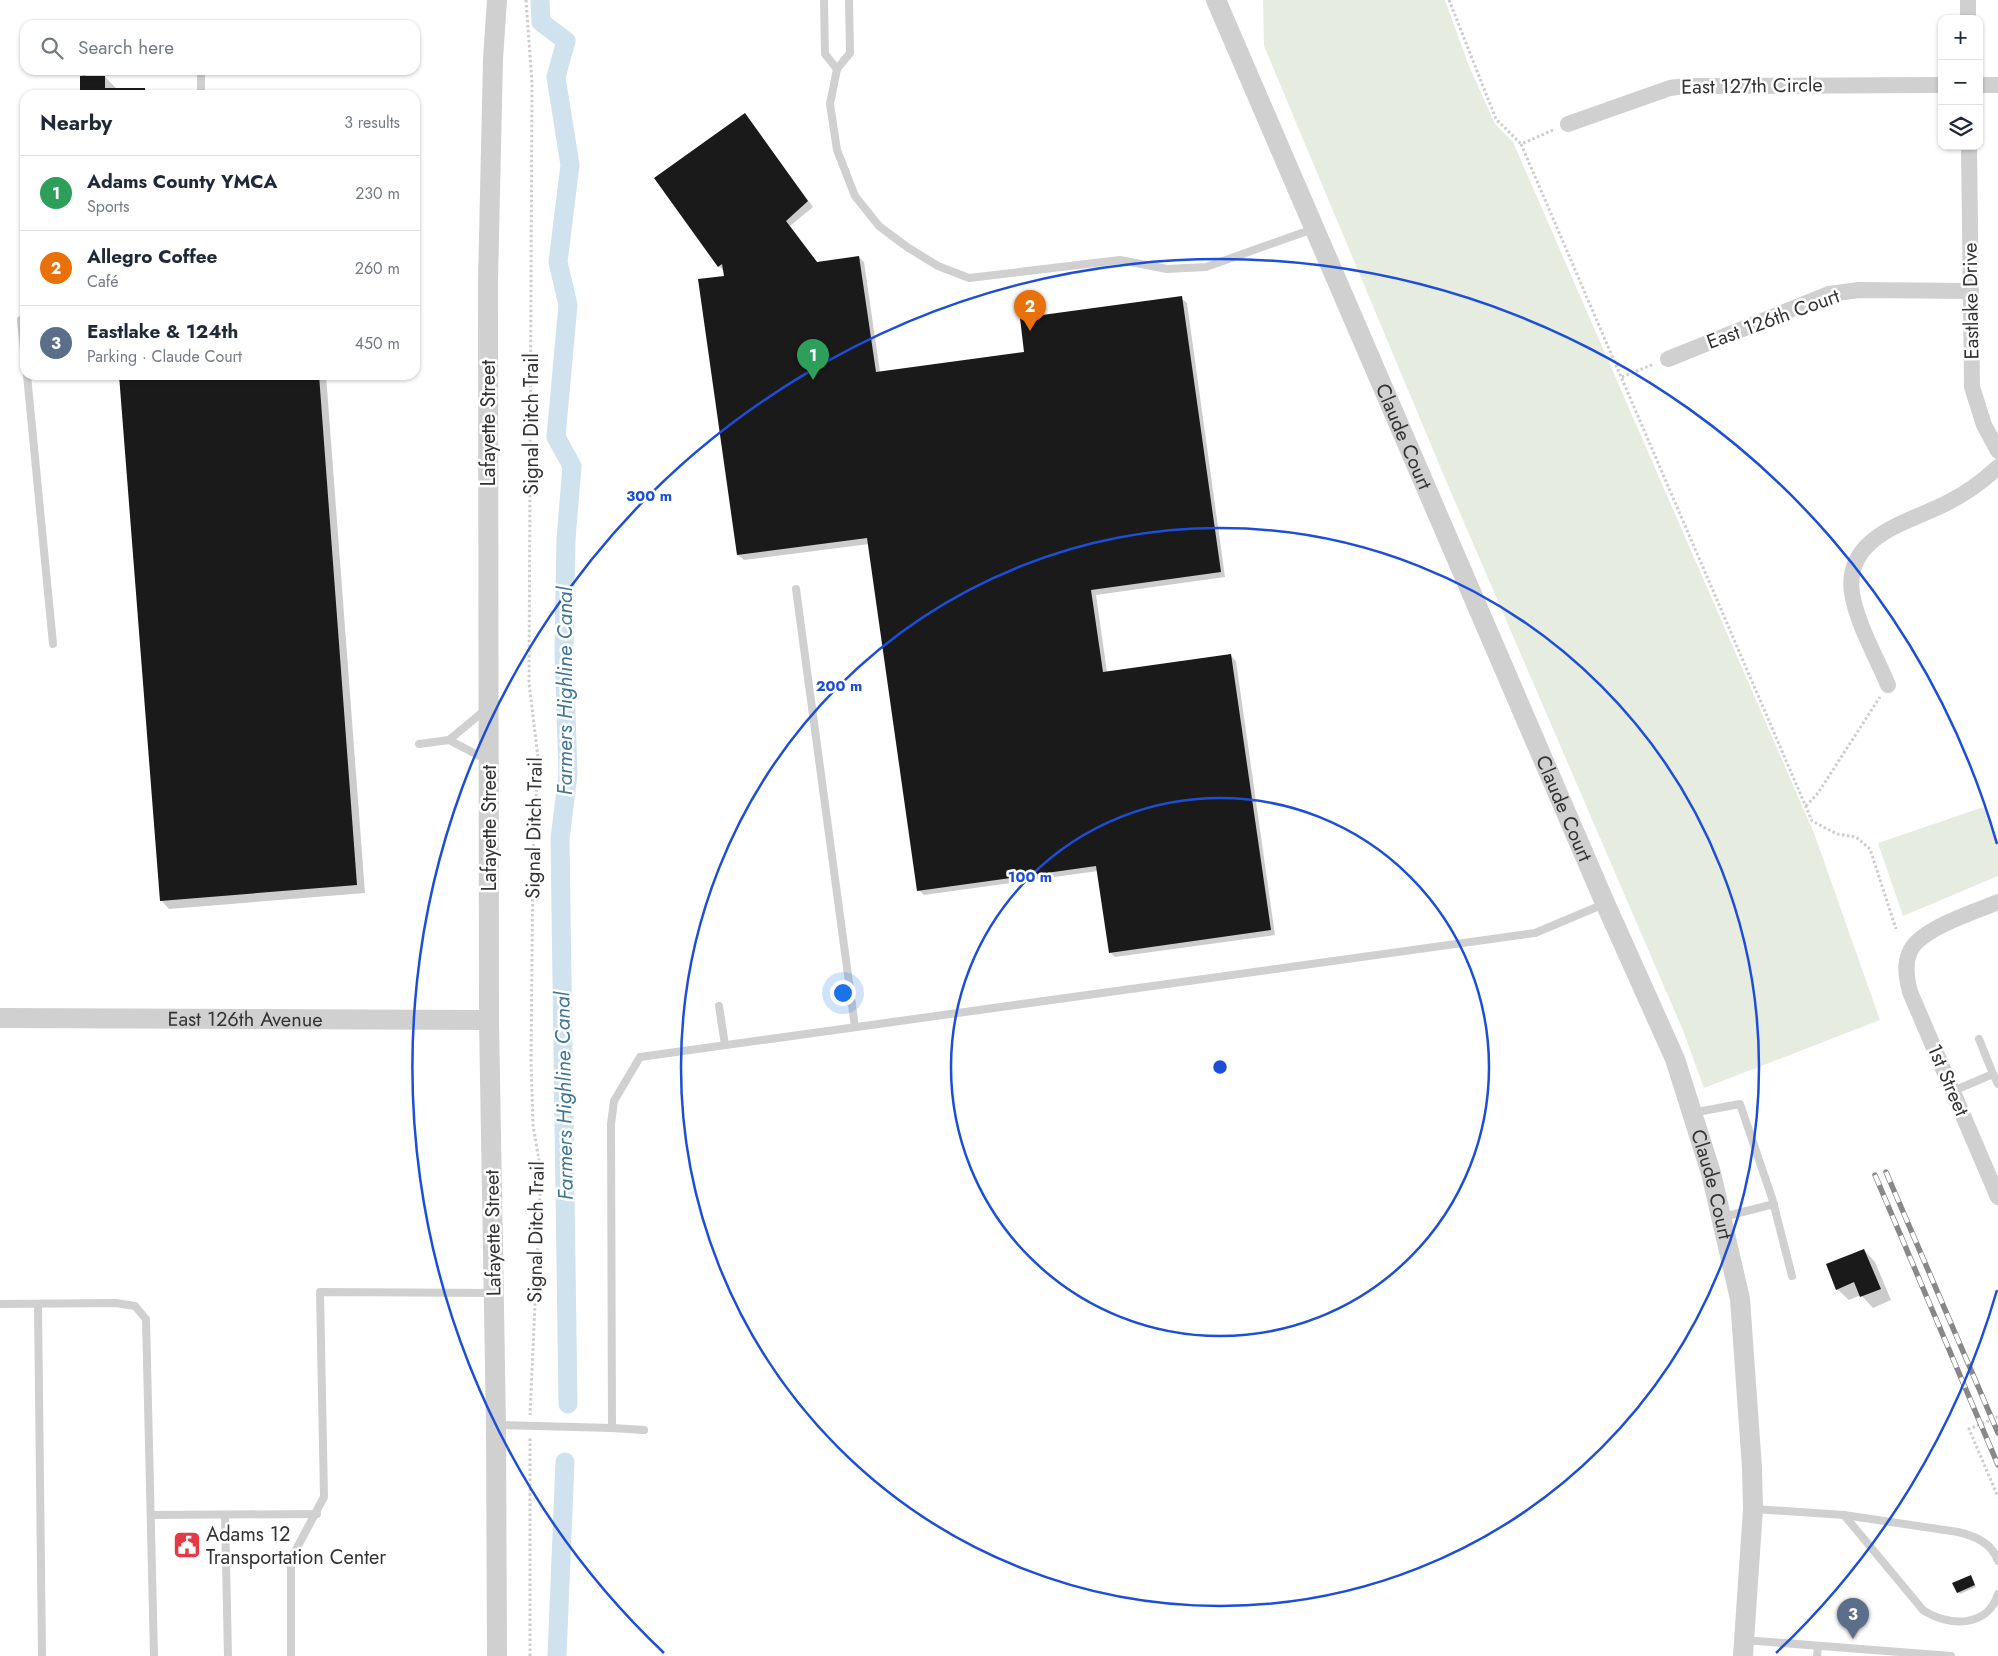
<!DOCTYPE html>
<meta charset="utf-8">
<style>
:root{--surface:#fff;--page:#f6f6f7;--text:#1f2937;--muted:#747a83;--line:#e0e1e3;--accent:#b45309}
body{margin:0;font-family:Jost,sans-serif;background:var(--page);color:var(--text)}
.controls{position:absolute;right:15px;top:15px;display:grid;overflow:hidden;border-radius:10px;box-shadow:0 1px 4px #0004}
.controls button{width:45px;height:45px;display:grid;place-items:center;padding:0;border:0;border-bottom:1px solid var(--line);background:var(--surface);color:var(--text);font:25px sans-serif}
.you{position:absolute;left:842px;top:992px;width:18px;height:18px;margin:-12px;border:4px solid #fff;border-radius:50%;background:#1a73e8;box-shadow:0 0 0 8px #1a73e833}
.badge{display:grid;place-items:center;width:32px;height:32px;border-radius:50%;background:var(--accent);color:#fff;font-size:16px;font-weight:700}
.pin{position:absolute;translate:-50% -41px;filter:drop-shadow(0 1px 2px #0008)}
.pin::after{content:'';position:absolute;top:26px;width:18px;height:15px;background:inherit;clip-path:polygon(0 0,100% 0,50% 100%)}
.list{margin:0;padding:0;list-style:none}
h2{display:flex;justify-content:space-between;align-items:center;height:65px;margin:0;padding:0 20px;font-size:21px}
h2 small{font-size:16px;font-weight:400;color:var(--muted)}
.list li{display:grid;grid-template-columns:32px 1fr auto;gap:15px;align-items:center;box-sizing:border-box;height:75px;padding:0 20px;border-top:1px solid var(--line)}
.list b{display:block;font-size:19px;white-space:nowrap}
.list p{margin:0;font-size:16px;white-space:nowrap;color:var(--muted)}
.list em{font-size:16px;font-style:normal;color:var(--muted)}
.icon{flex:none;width:28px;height:28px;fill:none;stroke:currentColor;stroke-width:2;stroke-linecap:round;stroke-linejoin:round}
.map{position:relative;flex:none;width:1998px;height:1656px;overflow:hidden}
.search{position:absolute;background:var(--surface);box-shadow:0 1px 4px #0004;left:20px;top:20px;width:400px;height:55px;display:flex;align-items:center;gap:12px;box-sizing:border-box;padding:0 18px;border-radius:15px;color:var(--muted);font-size:19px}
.panel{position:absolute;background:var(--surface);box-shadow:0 1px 4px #0004;left:20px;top:90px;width:400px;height:290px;border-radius:15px}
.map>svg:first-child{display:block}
</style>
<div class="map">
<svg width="1998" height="1656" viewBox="0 0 1998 1656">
<rect width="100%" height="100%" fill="#fff"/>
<g fill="#e6ecdf">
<polygon points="1263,0 1445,0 1469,66 1495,124 1513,142 1814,833 1880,1020 1704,1088 1682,1028 1447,483 1264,46"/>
<polygon points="1984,807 1998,839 1998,876 1903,916 1878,843"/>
</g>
<g fill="#0003">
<polygon points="105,77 116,88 145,89 150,95 81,95"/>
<polygon points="745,114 813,207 790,226 818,263 859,257 864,262 880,372 1026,353 1181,298 1187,303 1225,577 1096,595 1107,672 1230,655 1236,661 1275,935 1115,957 1110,952 1098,871 924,895 919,890 869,544 744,560 738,555 725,278 724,271 719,266"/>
<polygon points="121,375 326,375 365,893 169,909 161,900"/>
<polygon points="1864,1250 1875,1262 1891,1300 1873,1308 1861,1295 1849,1300 1837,1289"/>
<polygon points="1970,1576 1976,1587 1960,1594 1958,1592"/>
</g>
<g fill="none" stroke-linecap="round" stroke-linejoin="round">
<g stroke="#cfe2ee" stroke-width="19">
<polyline points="540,0 541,22 566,41 556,77 570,165 558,262 568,305 556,437 572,466 566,539 564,653 568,774 560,839 568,1404"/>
<polyline points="557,1656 565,1462"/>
</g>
</g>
<g fill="#1a1a1a">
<polygon points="80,76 105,76 105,88 145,88 145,95 80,95"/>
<polygon points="745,113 808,201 786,221 817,262 859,256 876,372 1024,352 1020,318 1182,296 1221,572 1091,590 1103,672 1231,654 1271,930 1109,953 1096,866 917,891 867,538 737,555 698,279 724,276 722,264 718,267 654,178"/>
<polygon points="119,375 319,375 357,885 160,901"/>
<polygon points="1864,1249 1881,1289 1860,1297 1854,1282 1836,1290 1826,1264"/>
<polygon points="1971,1575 1975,1585 1957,1593 1952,1583"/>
</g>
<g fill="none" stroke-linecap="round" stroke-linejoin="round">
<g stroke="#cdcdcd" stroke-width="3" stroke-dasharray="2.5 2.5" stroke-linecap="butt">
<polyline points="526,0 532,83 529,683 538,758 533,854 531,1061 533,1125 541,1172 530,1415"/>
<polyline points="1449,0 1496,119 1521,144"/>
<polyline points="84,70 84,76"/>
<polyline points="1553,130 1521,144 1812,821 1837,834 1856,837 1870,849 1896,929"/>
<polyline points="1622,377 1654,364"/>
<polyline points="1806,806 1818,793 1880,697"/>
<polyline points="1998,1417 1969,1429 1998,1497"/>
<polyline points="530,1656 530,1437"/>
</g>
<g stroke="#d0d0d0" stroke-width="8">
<polyline points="824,0 825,54 837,69"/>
<polyline points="849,0 850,53 837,69 830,104 837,150 855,196 879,226 907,247 938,266 969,278 1120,260 1167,269 1206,267 1313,229"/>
<polyline points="201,70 201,95"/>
<polyline points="21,320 25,360"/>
<polyline points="27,375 53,644"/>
<polyline points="796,589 855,1027"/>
<polyline points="449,740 487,760"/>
<polyline points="419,744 449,740 485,710"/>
<polyline points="719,1006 725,1045"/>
<polyline points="1993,1074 1998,1084"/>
<polyline points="1953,1091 1993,1074 1979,1039"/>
<polyline points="1692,1113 1740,1104 1772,1198 1792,1276"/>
<polyline points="1723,1217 1774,1204"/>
<polyline points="0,1304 116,1303 135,1306 146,1319 154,1656"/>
<polyline points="38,1304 42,1656"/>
<polyline points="498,1425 612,1428 611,1124 614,1101 640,1057 1535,933 1604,904"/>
<polyline points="612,1428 644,1430"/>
<path d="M1755 1509 1844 1515 1958 1532C1975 1536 1992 1543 1998 1561"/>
<polyline points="151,1515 317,1514"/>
<polyline points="225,1515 228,1656"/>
<path d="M1844 1515 1923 1610C1948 1627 1988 1628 1998 1594"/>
<polyline points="1744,1640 1951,1656"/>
<polyline points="291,1656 291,1559 324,1497 320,1292 493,1293"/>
<polyline points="1817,1656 1818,1646"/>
</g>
<g stroke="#d0d0d0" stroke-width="16">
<polyline points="1968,0 1968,19"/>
<polyline points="1979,85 1998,85"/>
<polyline points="1568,124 1670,88 1685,86 1942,85"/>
<polyline points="1969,146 1972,387 1984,425 1998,451"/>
<polyline points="1668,359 1829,294 1859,290 1971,291"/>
<path d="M1888 685C1876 656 1857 624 1852 593 1844 537 1906 523 1945 504 1965 494 1982 482 1998 467"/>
<path d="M1998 902C1975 912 1917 929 1909 954 1904 966 1907 980 1910 992L1998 1197"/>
</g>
<g stroke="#d0d0d0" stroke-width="20">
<path id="s1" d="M1216 0 1605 903 1675 1059 1711 1173 1740 1299 1752 1468 1753 1509 1743 1656"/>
<path id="s2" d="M0 1018 489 1020"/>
<polyline points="497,1656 496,1425 489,1020 488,282 493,59 497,0"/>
</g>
<g stroke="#888" stroke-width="5.5">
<g id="rail">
<polyline points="1886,1172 1998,1433"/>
<polyline points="1875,1175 1998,1465"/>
</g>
</g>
<use href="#rail" stroke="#fff" stroke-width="4" stroke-dasharray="11" stroke-linecap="butt"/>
</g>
<g fill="none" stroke="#1d4ed8" stroke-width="2.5">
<circle cx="1220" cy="1067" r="269"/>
<circle cx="1220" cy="1067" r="539"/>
<path d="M1997 1290A808 808 0 0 1 1776 1653M664 1653A808 808 0 1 1 1997 844"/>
</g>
<defs>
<g id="civic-square" transform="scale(1.4375)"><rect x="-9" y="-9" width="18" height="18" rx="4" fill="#e63946" stroke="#fff"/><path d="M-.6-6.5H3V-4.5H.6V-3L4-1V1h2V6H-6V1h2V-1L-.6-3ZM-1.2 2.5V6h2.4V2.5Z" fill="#fff"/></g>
</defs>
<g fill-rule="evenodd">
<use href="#civic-square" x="187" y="1545"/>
</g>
<g text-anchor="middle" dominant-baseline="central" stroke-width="5" stroke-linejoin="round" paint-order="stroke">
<g font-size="20" fill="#333" stroke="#fff">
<text transform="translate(1752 86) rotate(-1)">East 127th Circle</text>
<text transform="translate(1971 301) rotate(-91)">Eastlake Drive</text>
<text transform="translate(1773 319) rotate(-20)">East 126th Court</text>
<text transform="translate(488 423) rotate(-90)">Lafayette Street</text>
<text transform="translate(531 424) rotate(-90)">Signal Ditch Trail</text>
<text stroke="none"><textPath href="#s1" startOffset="475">Claude Court</textPath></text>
<text stroke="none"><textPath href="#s1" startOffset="880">Claude Court</textPath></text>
<text transform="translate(489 828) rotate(-90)">Lafayette Street</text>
<text transform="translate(534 828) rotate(-89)">Signal Ditch Trail</text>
<text stroke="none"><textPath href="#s2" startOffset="245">East 126th Avenue</textPath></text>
<text transform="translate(1948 1080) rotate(67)">1st Street</text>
<text stroke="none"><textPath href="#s1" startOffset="1285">Claude Court</textPath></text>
<text transform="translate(536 1232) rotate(-89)">Signal Ditch Trail</text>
<text transform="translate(493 1233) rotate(-91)">Lafayette Street</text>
</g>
<g font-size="20" fill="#333" stroke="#fff" text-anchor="start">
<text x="206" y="1534">Adams 12<tspan x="206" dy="23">Transportation Center</tspan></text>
</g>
<g font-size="21" font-style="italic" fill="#3f7597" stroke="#fff">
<text transform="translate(565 691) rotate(-90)">Farmers Highline Canal</text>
<text transform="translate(564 1096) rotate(-91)">Farmers Highline Canal</text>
</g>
</g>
<circle cx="1220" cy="1067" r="8" fill="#1d4ed8" stroke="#fff" stroke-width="2.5"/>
<g font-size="15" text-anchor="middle" font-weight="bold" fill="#1d4ed8" stroke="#fff" stroke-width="5" stroke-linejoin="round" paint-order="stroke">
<text x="649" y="501">300 m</text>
<text x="839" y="691">200 m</text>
<text x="1030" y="882">100 m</text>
</g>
</svg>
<div class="controls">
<button>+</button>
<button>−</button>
<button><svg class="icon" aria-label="layers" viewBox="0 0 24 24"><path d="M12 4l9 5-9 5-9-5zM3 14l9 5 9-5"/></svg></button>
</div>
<div class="you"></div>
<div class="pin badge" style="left:813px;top:380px;background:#2e9e5b">1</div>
<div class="pin badge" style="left:1030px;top:331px;background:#e8710a">2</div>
<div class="pin badge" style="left:1853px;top:1639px;background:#5c6f8a">3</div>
<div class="search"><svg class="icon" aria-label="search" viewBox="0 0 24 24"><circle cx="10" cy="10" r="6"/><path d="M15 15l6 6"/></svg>Search here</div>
<section class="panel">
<h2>Nearby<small>3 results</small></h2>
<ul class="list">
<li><span class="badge" style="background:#2e9e5b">1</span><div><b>Adams County YMCA</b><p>Sports</p></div><em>230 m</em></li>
<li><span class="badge" style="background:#e8710a">2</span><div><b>Allegro Coffee</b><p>Café</p></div><em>260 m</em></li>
<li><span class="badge" style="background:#5c6f8a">3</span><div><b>Eastlake &amp; 124th</b><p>Parking · Claude Court</p></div><em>450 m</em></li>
</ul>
</section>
</div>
